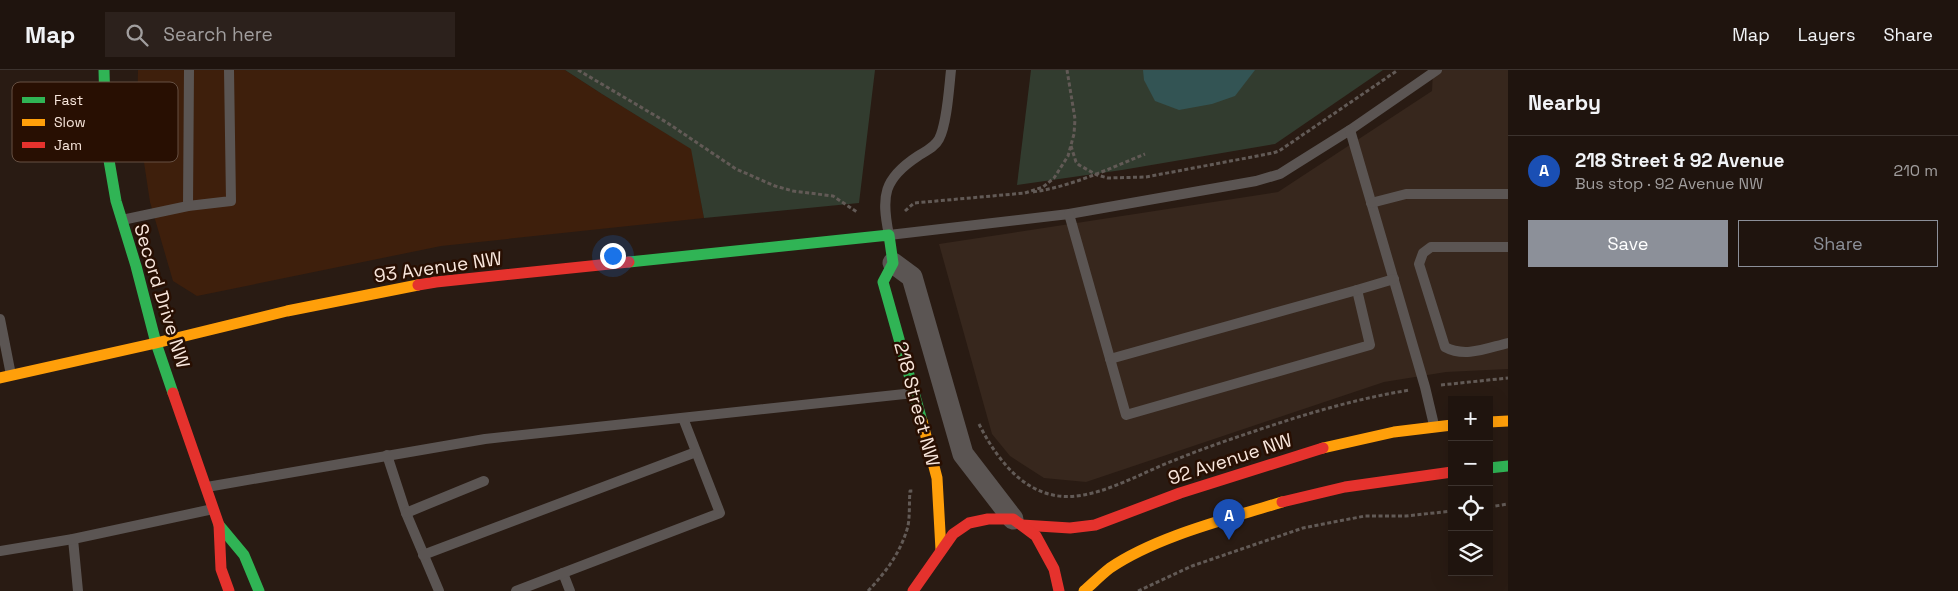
<!DOCTYPE html>
<meta charset="utf-8">
<style>
:root{--surface:#1f140e;--page:#2c211c;--text:#f1f3f6;--muted:#a19e9e;--line:#3c332e;--accent:#8c9099}
body{margin:0;font-family:"Space Grotesk",sans-serif;background:var(--page);color:var(--text)}
.controls{position:absolute;right:15px;bottom:15px;display:grid;overflow:hidden;border-radius:0px;box-shadow:0 5px 20px #0002}
.controls button{width:45px;height:45px;display:grid;place-items:center;padding:0;border:0;border-bottom:1px solid var(--line);background:var(--surface);color:var(--text);font:25px sans-serif}
.you{position:absolute;left:612px;top:185px;width:18px;height:18px;margin:-12px;border:4px solid #fff;border-radius:50%;background:#1a73e8;box-shadow:0 0 0 8px #1a73e833}
.badge{display:grid;place-items:center;width:32px;height:32px;border-radius:50%;background:var(--accent);color:#fff;font-size:16px;font-weight:700}
.pin{position:absolute;translate:-50% -41px;filter:drop-shadow(0 1px 2px #0008)}
.pin::after{content:'';position:absolute;top:26px;width:18px;height:15px;background:inherit;clip-path:polygon(0 0,100% 0,50% 100%)}
.list{margin:0;padding:0;list-style:none}
h2{display:flex;justify-content:space-between;align-items:center;height:65px;margin:0;padding:0 20px;font-size:21px}
h2 small{font-size:16px;font-weight:400;color:var(--muted)}
.list li{display:grid;grid-template-columns:32px 1fr auto;gap:15px;align-items:center;box-sizing:border-box;height:70px;padding:0 20px;border-top:1px solid var(--line)}
.list b{display:block;font-size:19px;white-space:nowrap}
.list p{margin:0;font-size:16px;white-space:nowrap;color:var(--muted)}
.list em{font-size:16px;font-style:normal;color:var(--muted)}
.actions{display:flex;gap:10px;padding:15px 20px}
.actions a{flex:1;padding:11px 0;border:1px solid var(--accent);border-radius:0px;text-align:center;font-size:18px;color:var(--accent)}
.actions .main{background:var(--accent);color:#fff}
.icon{flex:none;width:28px;height:28px;fill:none;stroke:currentColor;stroke-width:2;stroke-linecap:round;stroke-linejoin:round}
.map{position:relative;flex:none;width:1508px;height:521px;overflow:hidden}
header{display:flex;align-items:center;gap:30px;box-sizing:border-box;height:70px;padding:0 25px;background:var(--surface);border-bottom:1px solid var(--line)}
header strong{font-size:24px}
nav{display:flex;gap:28px;margin-inline-start:auto;font-size:18px}
.search{width:350px;height:45px;background:var(--page);display:flex;align-items:center;gap:12px;box-sizing:border-box;padding:0 18px;border-radius:0px;color:var(--muted);font-size:19px}
main{display:flex}
aside{flex:1;background:var(--surface)}
.map>svg:first-child{display:block}
</style>
<header>
<strong>Map</strong>
<div class="search"><svg class="icon" aria-label="search" viewBox="0 0 24 24"><circle cx="10" cy="10" r="6"/><path d="M15 15l6 6"/></svg>Search here</div>
<nav><a>Map</a><a>Layers</a><a>Share</a></nav>
</header>
<main>
<div class="map">
<svg width="1508" height="521" viewBox="0 0 1508 521">
<rect width="100%" height="100%" fill="#291b13"/>
<polygon fill="#37271d" points="1433,0 1508,0 1508,299 1446,302 1384,312 1086,412 1044,408 1010,386 992,364 939,174 1278,122 1432,21"/>
<polygon fill="#3e1f0c" points="138,0 565,0 602,24 692,79 704,148 441,176 197,226 173,211 150,132 137,46"/>
<g fill="#323c2f">
<polygon points="565,0 875,0 859,133 704,148 691,79 602,24"/>
<polygon points="1031,0 1383,0 1275,74 1122,100 1017,115"/>
</g>
<polygon fill="#335454" points="1143,0 1255,0 1235,26 1212,34 1179,40 1155,31 1144,10"/>
<g fill="none" stroke-linecap="round" stroke-linejoin="round">
<g stroke="#625a56" stroke-width="3" stroke-dasharray="4 2.5" stroke-linecap="butt">
<polyline points="578,0 666,52 736,99 775,116 793,121 833,126 857,142"/>
<polyline points="1071,76 1076,92 1079,95 1097,105 1108,108 1146,107 1273,83 1279,81 1398,0"/>
<path d="M1033 122C1073 116 1108 99 1145 84"/>
<polyline points="905,141 914,133 1025,123 1043,117 1054,108 1068,86 1074,64 1075,49 1067,0"/>
<polyline points="1441,315 1508,308"/>
<path d="M979 354C994 384 1018 418 1053 425 1090 434 1140 403 1175 390 1204 378 1234 368 1264 358 1312 342 1360 328 1410 320"/>
<polyline points="1489,437 1508,434"/>
<path d="M868 521C886 502 901 482 908 456 910 445 909 432 910 421H914"/>
<polyline points="1138,521 1192,496 1303,458 1365,446 1406,446 1452,441"/>
</g>
<g stroke="#5b5553" stroke-width="10">
<path d="M951 0C949 18 947 54 939 69 935 77 926 81 918 86 883 109 881 126 889 165L1069 144 1256 111 1280 104 1291 97 1350 60 1437 0"/>
<polyline points="1350,60 1425,317 1434,355"/>
<polyline points="1371,133 1406,124 1508,124"/>
<polyline points="188,136 189,0"/>
<polyline points="1069,144 1126,345 1370,275 1357,220 1394,209"/>
<polyline points="122,150 188,136 231,131 229,0"/>
<path d="M1508 177H1431L1423 183 1419 194 1445 277C1465 288 1487 278 1508 273"/>
<polyline points="0,249 11,305"/>
<polyline points="1110,289 1357,220"/>
<polyline points="387,385 406,443 439,521"/>
<polyline points="207,417 485,369 914,323"/>
<polyline points="406,443 484,411"/>
<polyline points="73,469 78,521"/>
<polyline points="0,481 73,469 213,439"/>
<polyline points="423,485 696,382"/>
<polyline points="563,503 570,521"/>
<polyline points="516,521 720,443 683,348"/>
</g>
<polyline stroke="#5b5553" stroke-width="21" points="893,193 912,207 963,384 1013,449"/>
<g stroke="#30b455" stroke-width="11">
<polyline points="104,0 106,73 116,131 136,196 156,273 173,323"/>
<polyline points="629,192 889,165 893,193 883,212 922,351"/>
<polyline points="1489,398 1508,396"/>
<polyline points="219,455 244,485 259,521"/>
</g>
<g stroke="#ff9f0a" stroke-width="11">
<polyline points="0,308 156,273 287,241 418,215"/>
<polyline points="922,351 937,408 941,480"/>
<polyline points="1489,352 1508,351"/>
<polyline points="1323,378 1394,362 1452,355"/>
<path d="M1084 521C1092 514 1101 505 1110 498 1157 466 1228 449 1282 432"/>
</g>
<g stroke="#e5322d" stroke-width="11">
<polyline points="418,215 436,212 629,192"/>
<polyline points="173,323 219,455 221,499 229,521"/>
<polyline points="1282,432 1345,417 1452,402"/>
<polyline points="1022,455 1070,458 1095,455 1180,423 1323,378"/>
<polyline points="913,521 953,464 969,453 988,449 1013,449 1036,466 1054,499 1059,521"/>
</g>
</g>
<g text-anchor="middle" dominant-baseline="central" stroke-width="5" stroke-linejoin="round" paint-order="stroke">
<g font-size="19" fill="#f8e6dc" stroke="#280f02">
<text transform="translate(438 197) rotate(-8)">93 Avenue NW</text>
<text transform="translate(162 226) rotate(73)">Secord Drive NW</text>
<text transform="translate(917 334) rotate(75)">218 Street NW</text>
<text transform="translate(1230 389) rotate(-18)">92 Avenue NW</text>
</g>
</g>
<rect x="12" y="12" width="166" height="80" rx="8" fill="#280f02" stroke="#665043" stroke-width="1"/>
<rect x="22" y="27" width="23" height="6" fill="#30b455"/>
<rect x="22" y="49" width="23" height="7" fill="#ff9f0a"/>
<rect x="22" y="72" width="23" height="6" fill="#e5322d"/>
<g font-size="14" fill="#f8e6dc">
<text x="54" y="35">Fast</text>
<text x="54" y="57">Slow</text>
<text x="54" y="80">Jam</text>
</g>
</svg>
<div class="controls">
<button>+</button>
<button>−</button>
<button><svg class="icon" aria-label="locate" viewBox="0 0 24 24"><circle cx="12" cy="12" r="6"/><path d="M12 2v4M12 18v4M2 12h4M18 12h4"/></svg></button>
<button><svg class="icon" aria-label="layers" viewBox="0 0 24 24"><path d="M12 4l9 5-9 5-9-5zM3 14l9 5 9-5"/></svg></button>
</div>
<div class="you"></div>
<div class="pin badge" style="left:1229px;top:470px;background:#1a4fb4">A</div>
</div>
<aside>
<h2>Nearby<small></small></h2>
<ul class="list">
<li><span class="badge" style="background:#1a4fb4">A</span><div><b>218 Street &amp; 92 Avenue</b><p>Bus stop · 92 Avenue NW</p></div><em>210 m</em></li>
</ul>
<div class="actions"><a class="main">Save</a><a>Share</a></div>
</aside>
</main>
